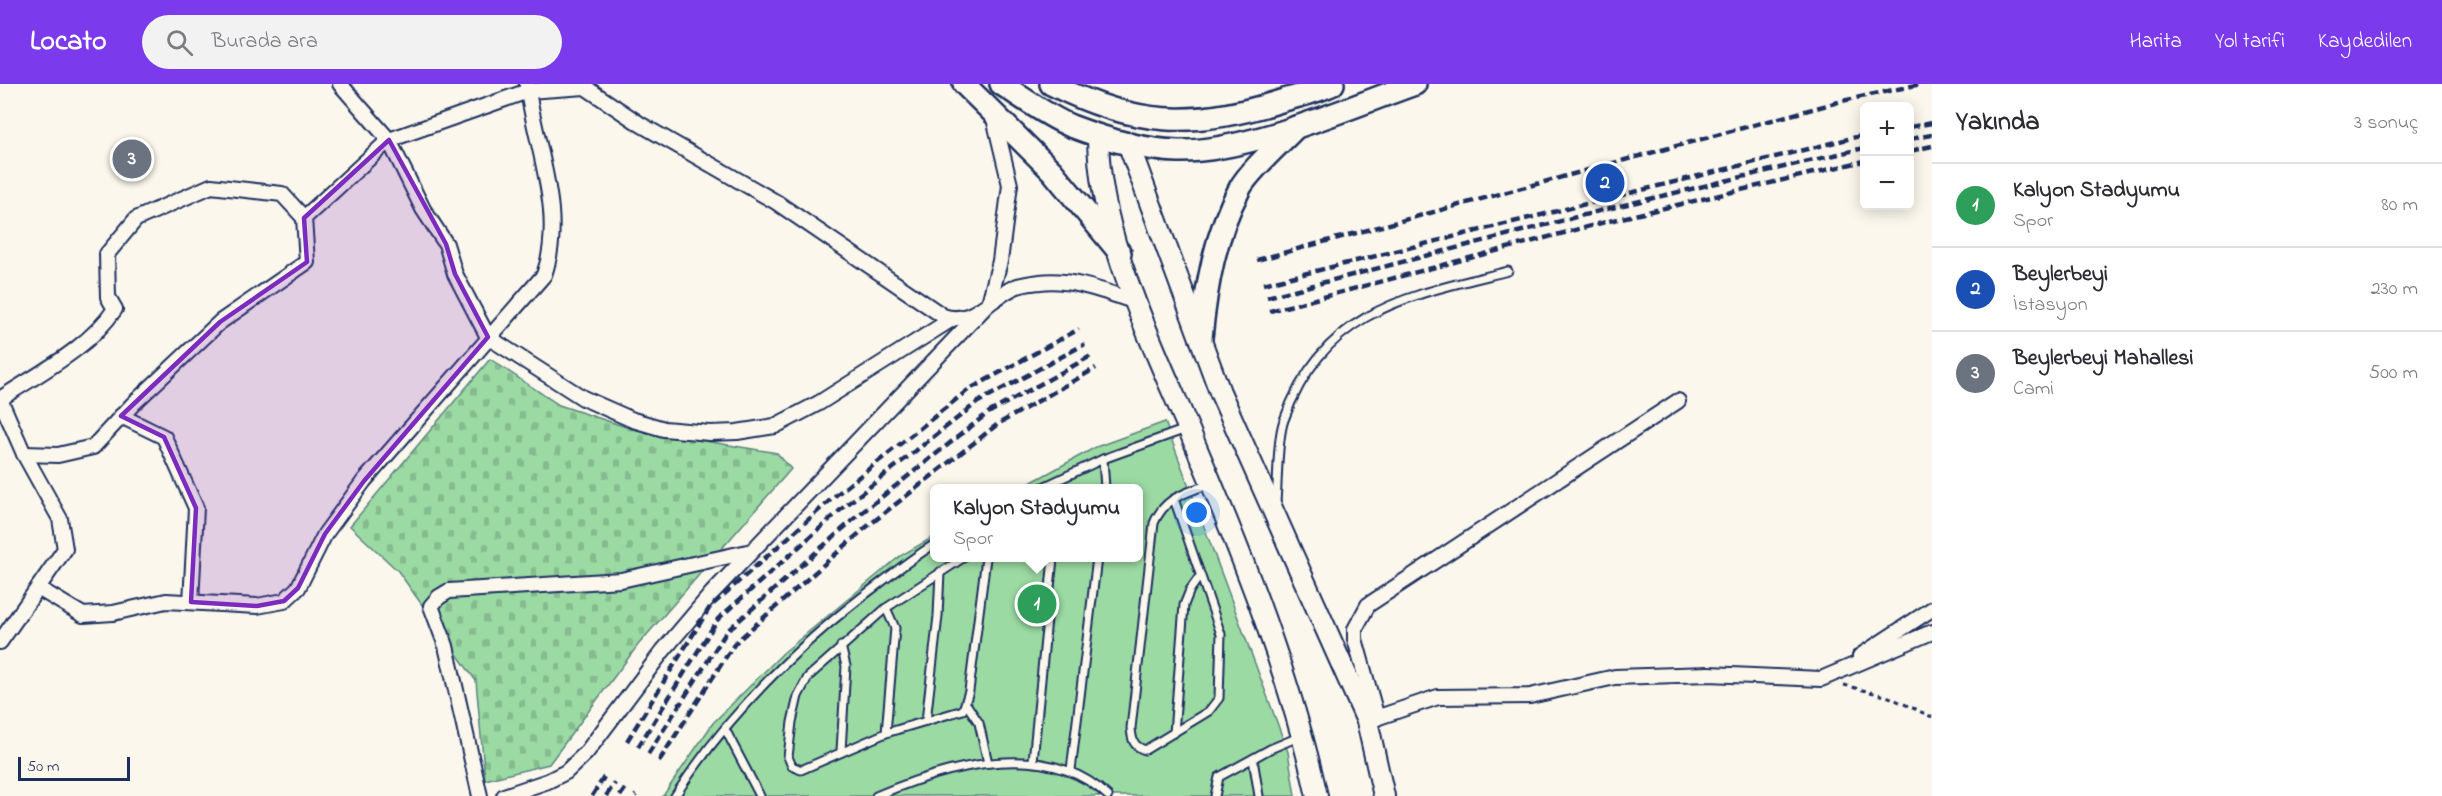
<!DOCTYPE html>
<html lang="tr">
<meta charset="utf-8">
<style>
:root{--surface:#fff;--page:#f2f2f3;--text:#2b2b33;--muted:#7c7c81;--line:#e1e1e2;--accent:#7c3aed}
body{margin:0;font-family:"Indie Flower",sans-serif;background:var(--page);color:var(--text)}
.controls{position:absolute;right:18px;top:18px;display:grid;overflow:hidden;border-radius:9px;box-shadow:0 3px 15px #0003}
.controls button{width:54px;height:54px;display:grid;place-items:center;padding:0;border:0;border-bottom:2px solid var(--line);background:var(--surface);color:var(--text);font:30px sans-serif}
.scale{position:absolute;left:18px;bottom:15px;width:112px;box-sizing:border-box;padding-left:6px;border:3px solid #1b2f5e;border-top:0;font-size:16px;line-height:21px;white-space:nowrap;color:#1b2f5e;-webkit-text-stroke:4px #fbf7ec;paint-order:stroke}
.you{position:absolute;left:1197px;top:429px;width:21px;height:21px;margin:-15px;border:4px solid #fff;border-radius:50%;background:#1a73e8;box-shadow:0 0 0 9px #1a73e833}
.badge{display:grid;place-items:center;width:39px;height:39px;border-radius:50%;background:var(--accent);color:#fff;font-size:20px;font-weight:700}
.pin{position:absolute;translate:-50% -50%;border:3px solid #fff;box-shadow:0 2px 6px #0006}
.popup{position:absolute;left:930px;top:400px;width:213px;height:78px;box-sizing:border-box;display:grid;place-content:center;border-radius:9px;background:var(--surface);filter:drop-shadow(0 2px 4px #0005);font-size:20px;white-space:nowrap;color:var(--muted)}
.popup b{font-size:22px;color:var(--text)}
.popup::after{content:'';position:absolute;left:50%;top:100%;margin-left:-12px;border:12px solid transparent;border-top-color:var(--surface)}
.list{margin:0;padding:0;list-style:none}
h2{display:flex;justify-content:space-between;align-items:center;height:78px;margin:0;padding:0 24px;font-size:26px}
h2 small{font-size:20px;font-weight:400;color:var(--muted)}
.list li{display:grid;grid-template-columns:39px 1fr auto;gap:18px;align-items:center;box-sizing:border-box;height:84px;padding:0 24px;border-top:2px solid var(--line)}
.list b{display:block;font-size:22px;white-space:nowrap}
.list p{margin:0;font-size:20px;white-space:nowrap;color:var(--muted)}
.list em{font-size:20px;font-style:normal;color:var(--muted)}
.icon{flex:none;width:33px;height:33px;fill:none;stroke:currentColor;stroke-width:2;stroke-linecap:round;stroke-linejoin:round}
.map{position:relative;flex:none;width:1932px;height:712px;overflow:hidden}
header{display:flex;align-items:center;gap:36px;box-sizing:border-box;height:84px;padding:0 30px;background:var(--accent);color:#fff}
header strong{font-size:28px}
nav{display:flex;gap:33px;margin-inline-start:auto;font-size:21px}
.search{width:420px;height:54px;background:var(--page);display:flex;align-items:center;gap:15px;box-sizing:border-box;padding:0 21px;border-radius:33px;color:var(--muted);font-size:22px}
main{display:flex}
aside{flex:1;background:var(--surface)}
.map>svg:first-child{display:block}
</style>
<header>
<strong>Locato</strong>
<div class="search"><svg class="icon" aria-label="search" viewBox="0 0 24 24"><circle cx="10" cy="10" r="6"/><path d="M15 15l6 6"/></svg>Burada ara</div>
<nav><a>Harita</a><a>Yol tarifi</a><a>Kaydedilen</a></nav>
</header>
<main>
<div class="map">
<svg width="1932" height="712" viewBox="0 0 1932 712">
<defs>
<pattern id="cemetery-stones" width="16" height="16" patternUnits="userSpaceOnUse" patternTransform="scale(1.5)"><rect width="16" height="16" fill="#9bdaa3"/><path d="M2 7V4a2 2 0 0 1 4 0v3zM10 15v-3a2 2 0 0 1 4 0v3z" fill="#85bb8f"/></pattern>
</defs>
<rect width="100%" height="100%" fill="#fbf7ec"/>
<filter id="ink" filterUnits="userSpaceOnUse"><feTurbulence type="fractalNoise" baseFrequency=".0167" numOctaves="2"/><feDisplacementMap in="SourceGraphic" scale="12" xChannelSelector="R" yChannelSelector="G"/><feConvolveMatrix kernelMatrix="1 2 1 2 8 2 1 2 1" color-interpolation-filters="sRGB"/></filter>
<g filter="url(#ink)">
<polygon fill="#9bdaa3" stroke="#5b8480" stroke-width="1.5" points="1165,338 1288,668 1295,712 663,712 713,639 783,569 900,472 935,452 935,474 1139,474 1139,404 1021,404 1096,363"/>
<polygon fill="url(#cemetery-stones)" stroke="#5b8480" stroke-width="1.5" points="490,275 559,321 632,345 777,369 791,385 638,561 549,680 485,696 476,597 398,487 350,442"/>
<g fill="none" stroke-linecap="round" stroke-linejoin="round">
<g stroke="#1b2f5e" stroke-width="11">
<g id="lane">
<polyline points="1103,375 1105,404"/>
<polyline points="1041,404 1103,375 1186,345"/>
<path d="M1174 415 1221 550 1219 614 1209 627 1145 666C1133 662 1132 656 1131 644L1154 439C1165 413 1184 410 1209 400"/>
<path d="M1276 418C1278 396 1277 355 1284 336 1324 225 1408 212 1508 187"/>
<polyline points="963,474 886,524 808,593 798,612 792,638 788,673 792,682 801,686 886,649 963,626 969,607 986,474"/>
<polyline points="841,562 846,582 841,667"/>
<polyline points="967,621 979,639 988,679"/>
<polyline points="926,637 938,532 940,488"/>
<polyline points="725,645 760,712"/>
<polyline points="886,649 895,544 886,524"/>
<polyline points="1174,649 1184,521 1190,506 1200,492"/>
<polyline points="1253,675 1259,712"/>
<polyline points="1033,677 1053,474"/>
<polyline points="1071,686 1097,474"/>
<path d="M675 712C728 630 801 558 879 500 897 486 915 472 935 460"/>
<path d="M876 712C946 682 1046 653 1108 712"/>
<polyline points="1215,712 1219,693 1270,665 1301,652"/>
</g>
</g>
<g stroke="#1b2f5e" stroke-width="18">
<g id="street">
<polyline points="340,0 389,56 423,125 446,160 455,190 488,253 583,314 633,336 664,345 710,349 737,348 775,342 819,319 952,235"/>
<path d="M0 315C39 289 88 265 115 225L108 213 107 170 136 135 211 102 282 110 304 134"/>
<polyline points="0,315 24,370 60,435 65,465 0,558"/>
<polyline points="121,332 164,353 196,424 191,518"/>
<path d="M24 370 58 371 93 363 133 320 220 238 307 178 304 134 389 56 528 7 585 3 640 40 776 118 943 232C971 242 989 215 1013 204 1020 200 1032 199 1040 198 1072 194 1106 208 1136 218"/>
<path d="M38 504 83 531 113 529 166 517 257 522 284 517 298 504 325 450 364 397 544 191C566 129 535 63 527 0"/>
<polyline points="1860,572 1932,525"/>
<polyline points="1377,634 1355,555 1355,545 1368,521 1678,317"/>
<polyline points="1367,637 1438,613 1530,612 1615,593 1709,590 1821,595 1932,548"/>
<polyline points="480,712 446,562 431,522 439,513 449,507 621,496 752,467"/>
<polyline points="504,712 548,697 566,688 586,669 662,568 712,509 989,219 1000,177 1010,101 993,30"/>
</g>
</g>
<g stroke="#1b2f5e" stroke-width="24">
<g id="secondary">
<path d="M1098 51C1098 157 1157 267 1197 365 1245 478 1290 592 1317 712"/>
<polyline points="1128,59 1220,308 1367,637 1384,712"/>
</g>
</g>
<g stroke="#1b2f5e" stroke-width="26">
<g id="primary">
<polyline points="964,0 1052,87 1120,169"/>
<path d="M1001 0C1023 14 1047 32 1071 42 1105 55 1142 66 1178 67 1246 69 1349 23 1415 0"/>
<path d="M1051 0C1134 42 1193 45 1281 17 1298 12 1317 8 1333 0"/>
<path d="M1201 254C1206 203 1215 150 1240 104 1250 86 1281 59 1296 43"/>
</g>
</g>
<polyline stroke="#1b2f5e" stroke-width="3" stroke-dasharray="4.5 4.5" stroke-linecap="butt" points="1844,601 1889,613 1932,633"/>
<use href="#lane" stroke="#fbf7ec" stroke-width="7"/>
<use href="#street" stroke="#fbf7ec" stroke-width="14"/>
<use href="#secondary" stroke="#fbf7ec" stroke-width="20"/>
<use href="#primary" stroke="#fbf7ec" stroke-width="21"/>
<g stroke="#1b2f5e" stroke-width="4.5" stroke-dasharray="9 4.5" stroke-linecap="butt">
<polyline points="1910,43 1932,39"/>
<polyline points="1910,55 1932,51"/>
<polyline points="1910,67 1932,62"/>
<polyline points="1257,176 1842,17 1921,0"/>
<polyline points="1263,200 1864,51"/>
<polyline points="1267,213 1607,125 1864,64"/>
<polyline points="1270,227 1609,137 1864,77"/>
<polyline points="627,657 710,523 836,411 968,306 1079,245"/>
<polyline points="638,663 718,535 845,422 978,318 1085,260"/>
<polyline points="648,670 727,547 855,434 988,329 1091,272"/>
<polyline points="659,677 735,559 864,445 998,340 1096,284"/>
<polyline points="592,712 604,693"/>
<polyline points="606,712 615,699"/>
<polyline points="620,712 625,705"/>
<polyline points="635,712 636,711"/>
</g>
</g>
</g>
<path fill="#7b2cbf" fill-opacity="0.2" stroke="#7b2cbf" stroke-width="4.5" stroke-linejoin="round" d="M389 56 446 160 455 190 488 253 364 397 325 450 298 504 284 517 257 522 191 518 196 424 164 353 121 332 220 238 307 178 304 134Z"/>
</svg>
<div class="controls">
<button>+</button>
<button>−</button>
</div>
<div class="scale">50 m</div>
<div class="you"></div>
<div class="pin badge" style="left:1037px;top:520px;background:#2e9e5b">1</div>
<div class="popup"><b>Kalyon Stadyumu</b>Spor</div>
<div class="pin badge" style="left:1605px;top:99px;background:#1a4fb4">2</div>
<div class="pin badge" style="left:132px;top:75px;background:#6b7280">3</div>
</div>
<aside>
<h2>Yakında<small>3 sonuç</small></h2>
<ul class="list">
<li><span class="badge" style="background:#2e9e5b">1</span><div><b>Kalyon Stadyumu</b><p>Spor</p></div><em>80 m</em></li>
<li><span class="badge" style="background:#1a4fb4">2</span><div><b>Beylerbeyi</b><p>İstasyon</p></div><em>230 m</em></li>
<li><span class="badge" style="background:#6b7280">3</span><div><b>Beylerbeyi Mahallesi</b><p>Cami</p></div><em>500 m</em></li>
</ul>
</aside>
</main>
